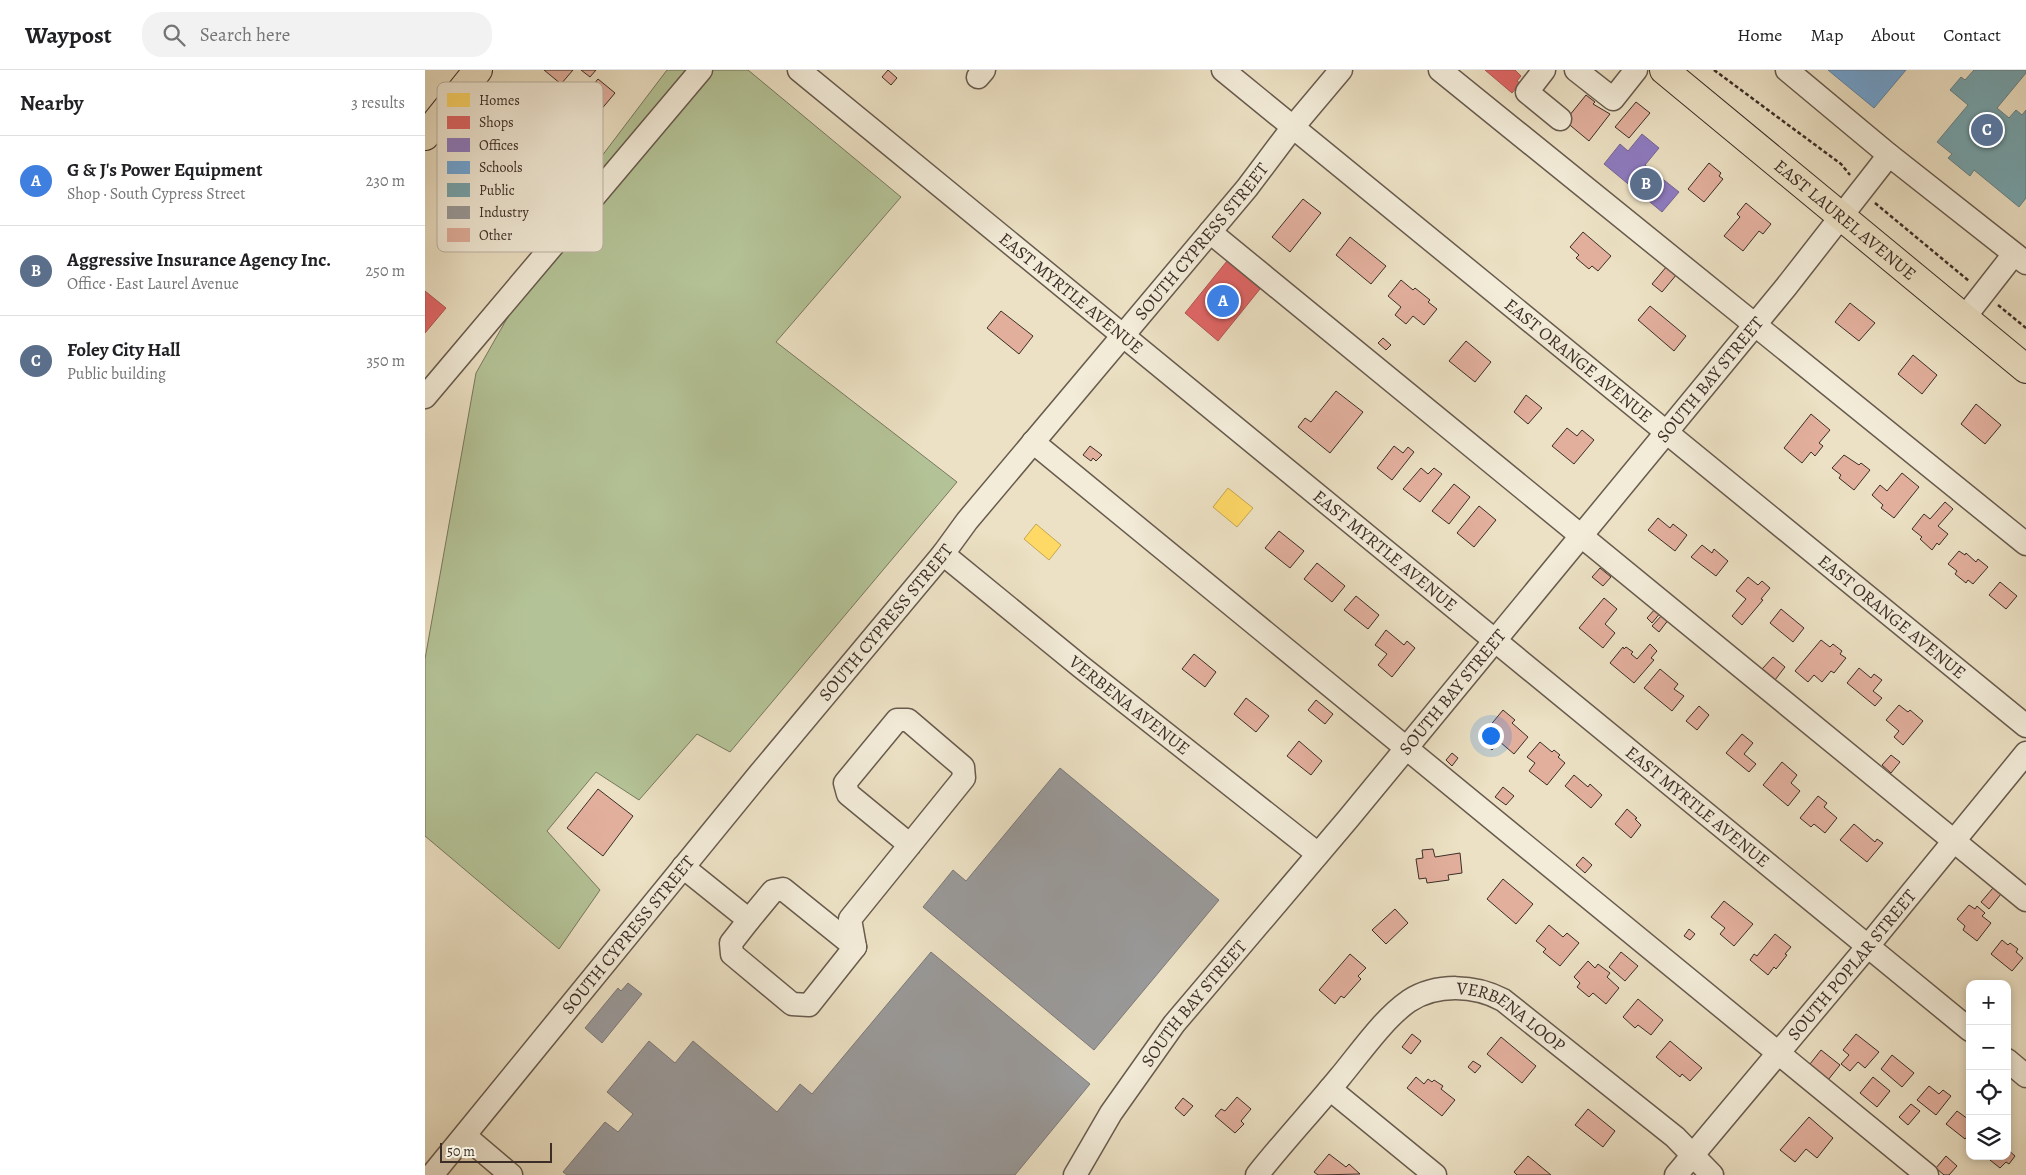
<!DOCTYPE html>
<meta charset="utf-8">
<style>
:root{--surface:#fff;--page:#f2f2f2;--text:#202124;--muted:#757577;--line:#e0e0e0;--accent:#d93025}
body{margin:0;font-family:Alegreya,serif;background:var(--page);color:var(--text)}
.controls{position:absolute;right:15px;bottom:15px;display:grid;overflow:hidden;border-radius:10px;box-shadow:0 2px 8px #0003}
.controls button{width:45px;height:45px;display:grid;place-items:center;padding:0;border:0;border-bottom:1px solid var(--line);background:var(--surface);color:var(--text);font:25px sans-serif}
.scale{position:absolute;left:15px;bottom:12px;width:112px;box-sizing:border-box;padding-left:5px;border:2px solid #3c2e27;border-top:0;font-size:14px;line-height:18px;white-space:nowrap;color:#3c2e27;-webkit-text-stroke:4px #f3ecd9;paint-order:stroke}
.you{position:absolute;left:1065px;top:665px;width:18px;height:18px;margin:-12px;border:4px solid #fff;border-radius:50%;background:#1a73e8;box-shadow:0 0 0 8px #1a73e833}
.badge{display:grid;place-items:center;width:32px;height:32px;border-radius:50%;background:var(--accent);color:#fff;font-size:16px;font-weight:700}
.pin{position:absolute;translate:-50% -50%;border:2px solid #fff;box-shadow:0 1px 5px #0006}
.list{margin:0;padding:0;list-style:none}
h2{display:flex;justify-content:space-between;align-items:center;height:65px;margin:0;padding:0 20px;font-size:21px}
h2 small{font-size:16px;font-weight:400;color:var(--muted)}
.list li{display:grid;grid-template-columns:32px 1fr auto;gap:15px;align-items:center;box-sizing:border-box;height:90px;padding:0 20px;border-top:1px solid var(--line)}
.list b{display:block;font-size:19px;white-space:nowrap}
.list p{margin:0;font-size:16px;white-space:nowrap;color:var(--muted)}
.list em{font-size:16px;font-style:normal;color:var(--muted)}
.icon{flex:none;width:28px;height:28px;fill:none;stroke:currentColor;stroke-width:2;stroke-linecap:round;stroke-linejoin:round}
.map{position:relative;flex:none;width:1601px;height:1105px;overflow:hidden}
header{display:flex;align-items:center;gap:30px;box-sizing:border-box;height:70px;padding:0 25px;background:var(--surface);border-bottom:1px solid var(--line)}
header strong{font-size:24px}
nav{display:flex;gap:28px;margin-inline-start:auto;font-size:18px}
.search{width:350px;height:45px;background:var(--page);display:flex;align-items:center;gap:12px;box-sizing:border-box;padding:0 18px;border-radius:20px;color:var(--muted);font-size:19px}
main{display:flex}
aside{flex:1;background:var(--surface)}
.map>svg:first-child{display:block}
</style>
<header>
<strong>Waypost</strong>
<div class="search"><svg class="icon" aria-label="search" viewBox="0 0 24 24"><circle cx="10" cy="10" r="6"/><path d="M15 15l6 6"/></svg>Search here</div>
<nav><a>Home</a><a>Map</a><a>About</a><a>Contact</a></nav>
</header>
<main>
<aside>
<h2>Nearby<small>3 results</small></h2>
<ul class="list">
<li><span class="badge" style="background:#3f7fe0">A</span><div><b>G &amp; J's Power Equipment</b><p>Shop · South Cypress Street</p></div><em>230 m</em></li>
<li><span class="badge" style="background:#5c6f8a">B</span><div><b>Aggressive Insurance Agency Inc.</b><p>Office · East Laurel Avenue</p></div><em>250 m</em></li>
<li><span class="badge" style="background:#5c6f8a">C</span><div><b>Foley City Hall</b><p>Public building</p></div><em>350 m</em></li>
</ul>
</aside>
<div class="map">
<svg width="1601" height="1105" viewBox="0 0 1601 1105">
<rect width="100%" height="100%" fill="#ece1c4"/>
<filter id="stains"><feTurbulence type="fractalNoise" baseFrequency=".004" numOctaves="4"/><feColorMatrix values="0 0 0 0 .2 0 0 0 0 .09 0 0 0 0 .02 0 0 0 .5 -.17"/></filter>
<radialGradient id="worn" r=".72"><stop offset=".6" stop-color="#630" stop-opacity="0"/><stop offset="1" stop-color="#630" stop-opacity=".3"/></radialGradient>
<polygon fill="#b4c397" stroke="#78785f" points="242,0 323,0 476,127 351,272 532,412 305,682 272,664 214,730 171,702 122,761 175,820 134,879 0,766 0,589 51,303 167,99"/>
<g fill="#ffd966" stroke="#c4a653">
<polygon points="803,418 828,438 812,457 788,437"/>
<polygon points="611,454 636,475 624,490 599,469"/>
</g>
<g fill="#e06666" stroke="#af5553">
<polygon points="1060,0 1090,0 1096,6 1092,11 1095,13 1087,23"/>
<polygon points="802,191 835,219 793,271 760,243"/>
<polygon points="0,221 21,238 0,263"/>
</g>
<polygon fill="#8e7cc3" stroke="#756594" points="1217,64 1234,78 1220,95 1254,122 1237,142 1179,94 1195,74 1203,81"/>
<polygon fill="#6fa8dc" stroke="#6083a6" points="1403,0 1481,0 1449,38"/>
<polygon fill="#76a5af" stroke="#658186" points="1549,0 1601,0 1601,3 1572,38 1584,48 1591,40 1597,45 1601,40 1601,128 1594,137 1549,100 1545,106 1523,88 1527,84 1512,72 1543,35 1525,20 1536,7 1540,10"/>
<g fill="#999" stroke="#7d7977">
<polygon points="635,698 794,830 669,980 498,837 528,800 541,811"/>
<polygon points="506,882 665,1014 590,1105 142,1105 138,1102 180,1052 193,1062 208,1044 182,1022 224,971 250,993 268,971 352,1042 375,1014 387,1024"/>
<polygon points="203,913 217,924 177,973 160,958 193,918 196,921"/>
</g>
<g fill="#e2af9d" stroke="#3c2e27">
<polygon points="119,0 148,0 136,14"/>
<polygon points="156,0 171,0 165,7"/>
<polygon points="463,0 472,8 466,15 457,7"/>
<polygon points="173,9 190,23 149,72 132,58"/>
<polygon points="1161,25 1170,32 1168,34 1185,44 1164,71 1140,51"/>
<polygon points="1211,32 1225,43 1204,68 1190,57"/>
<polygon points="1284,93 1296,103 1294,106 1298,109 1279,132 1263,119"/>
<polygon points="878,129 896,143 865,182 847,167"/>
<polygon points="1321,133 1346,154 1338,164 1334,161 1318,181 1299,166 1315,147 1312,144"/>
<polygon points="1158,162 1186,186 1173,201 1167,196 1164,199 1151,188 1154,185 1145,177"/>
<polygon points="925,167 961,196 946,214 911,185"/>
<polygon points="1242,196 1252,204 1237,222 1227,214"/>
<polygon points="976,210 988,220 990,218 1005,230 1003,232 1012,239 999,255 988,246 981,254 970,245 976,237 963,226"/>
<polygon points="1425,233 1450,253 1434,271 1410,252"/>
<polygon points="1225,236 1261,266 1249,281 1213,250"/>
<polygon points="576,241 608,266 594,284 562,258"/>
<polygon points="958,268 966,275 961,280 953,273"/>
<polygon points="1041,271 1066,292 1050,312 1024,291"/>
<polygon points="1488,285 1512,305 1497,324 1473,304"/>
<polygon points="911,321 938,342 905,383 873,357 880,348 886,352"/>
<polygon points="1101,325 1117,338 1103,354 1089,342"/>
<polygon points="1551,334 1576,355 1560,374 1536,354"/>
<polygon points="1386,344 1405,360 1394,373 1398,376 1390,386 1386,382 1377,393 1359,378"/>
<polygon points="1142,358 1152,366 1157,360 1169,370 1149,394 1127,376"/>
<polygon points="665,376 677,385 671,391 668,388 666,391 658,385"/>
<polygon points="969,376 978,383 983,377 989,382 967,410 952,398"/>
<polygon points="1419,385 1434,395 1436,393 1445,400 1429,420 1414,408 1416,405 1407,398"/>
<polygon points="996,398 1003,404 1009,398 1017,404 995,432 978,419"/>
<polygon points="1477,403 1494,417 1469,448 1456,438 1458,435 1447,425 1455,415 1462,421"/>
<polygon points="1029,414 1045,427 1024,454 1007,441"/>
<polygon points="1520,432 1528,439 1513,456 1523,464 1514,475 1512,473 1507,480 1495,469 1497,467 1487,459 1499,444 1505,449"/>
<polygon points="1054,436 1071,450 1049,477 1032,463"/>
<polygon points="1233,448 1245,458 1248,454 1262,465 1250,481 1223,460"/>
<polygon points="854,461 879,481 865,498 840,478"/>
<polygon points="1277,475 1287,483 1289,479 1303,491 1291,506 1266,487"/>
<polygon points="1534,481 1540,485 1541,483 1551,492 1553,489 1563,497 1548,514 1543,510 1541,513 1530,504 1532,501 1523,494"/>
<polygon points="892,493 920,516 907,532 879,509"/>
<polygon points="1175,498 1186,507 1178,516 1167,507"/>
<polygon points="1323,507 1333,515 1337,511 1345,518 1336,529 1338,530 1317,555 1307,546 1321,529 1311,521"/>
<polygon points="1575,512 1592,526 1581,539 1564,525"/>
<polygon points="931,526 954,545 943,559 919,540"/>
<polygon points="1179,528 1192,539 1180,554 1190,563 1178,578 1154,558"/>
<polygon points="1231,538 1236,542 1227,553 1222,548"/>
<polygon points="1356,539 1379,558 1368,572 1345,553"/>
<polygon points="1238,544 1244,549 1234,562 1227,556"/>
<polygon points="961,560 979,575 982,571 990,578 967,607 953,595 962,584 950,575"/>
<polygon points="1396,570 1405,577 1408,574 1417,581 1415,584 1421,588 1409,603 1406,601 1397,612 1389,605 1383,612 1370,601"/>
<polygon points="1225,574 1232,581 1226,588 1229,590 1209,613 1185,593 1198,577 1199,579 1201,577 1208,582 1206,584 1212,589"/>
<polygon points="769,584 791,602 780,617 757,599"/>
<polygon points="1348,587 1360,597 1350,610 1337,599"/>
<polygon points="1434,598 1446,608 1449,604 1457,610 1448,621 1457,628 1450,636 1422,613"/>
<polygon points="1235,599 1253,614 1249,619 1259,626 1247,641 1219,618"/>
<polygon points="821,628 844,646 831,662 809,644"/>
<polygon points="891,630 908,644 900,654 883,640"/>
<polygon points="1474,635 1483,642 1485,640 1498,651 1478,675 1469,667 1474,661 1461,650"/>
<polygon points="1274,636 1284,645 1272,660 1261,651"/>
<polygon points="1078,640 1090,650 1087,653 1103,667 1089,684 1075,672 1067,680 1054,669"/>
<polygon points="1317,664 1328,673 1319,684 1331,694 1324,702 1301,683"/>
<polygon points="874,671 897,691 886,705 862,686"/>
<polygon points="1115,672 1127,682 1129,680 1135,685 1133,687 1140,693 1122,715 1104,701 1110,693 1102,687"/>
<polygon points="1027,683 1033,688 1027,696 1021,690"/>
<polygon points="1466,685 1475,692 1466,703 1457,695"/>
<polygon points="1357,692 1372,705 1366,713 1375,721 1363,736 1338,715"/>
<polygon points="1149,705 1163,717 1165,714 1177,725 1166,738 1140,716"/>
<polygon points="1078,717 1089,726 1081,735 1070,727"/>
<polygon points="173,719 208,746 178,786 142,758"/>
<polygon points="1393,726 1402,733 1399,737 1412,748 1400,763 1389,754 1386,757 1375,748"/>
<polygon points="1202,739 1212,748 1210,749 1216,755 1206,768 1190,754"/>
<polygon points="1429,754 1450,772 1452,769 1458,773 1442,792 1415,770"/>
<polygon points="1008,779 1010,787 1035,783 1037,803 1023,805 1024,810 1002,813 1001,808 994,809 991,789 998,788 997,780"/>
<polygon points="1158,787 1167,795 1160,803 1151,795"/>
<polygon points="1078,809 1108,834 1091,854 1062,829"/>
<polygon points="1568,818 1576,824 1564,839 1556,832"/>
<polygon points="1299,831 1328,854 1309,876 1295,864 1300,858 1286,847"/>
<polygon points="1544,835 1550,839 1552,836 1560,843 1557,846 1566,853 1552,871 1538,860 1540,856 1532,849"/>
<polygon points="970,839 983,853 961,874 947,860"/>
<polygon points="1124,855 1138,867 1142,863 1154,873 1135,896 1118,882 1121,879 1111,871"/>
<polygon points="1264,859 1270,864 1265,870 1259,866"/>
<polygon points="1350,864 1366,877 1360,884 1362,885 1351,899 1349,897 1343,905 1325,890 1329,884 1332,886"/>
<polygon points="1577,870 1583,875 1585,873 1593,879 1591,882 1598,888 1587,901 1566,884"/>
<polygon points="1196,882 1213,896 1200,911 1184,897"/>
<polygon points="925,884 941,898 933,906 936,909 919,928 916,926 910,934 894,920"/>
<polygon points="1163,891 1170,898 1173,894 1185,903 1182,907 1194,918 1181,934 1168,923 1164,927 1152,917 1155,913 1149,907"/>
<polygon points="1213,929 1238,950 1226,965 1213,955 1210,958 1198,947"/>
<polygon points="987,964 996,971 986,984 977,977"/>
<polygon points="1431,964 1454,982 1440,998 1433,992 1425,1001 1416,994 1424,985 1418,980"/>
<polygon points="1076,967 1111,996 1097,1013 1062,984"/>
<polygon points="1245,971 1277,998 1265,1011 1257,1004 1255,1007 1231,987"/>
<polygon points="1396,980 1415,995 1403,1010 1385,994"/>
<polygon points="1467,985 1489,1003 1477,1017 1456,999"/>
<polygon points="1048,991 1056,996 1050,1003 1043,997"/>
<polygon points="991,1007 999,1014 1003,1009 1007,1012 1009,1010 1018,1016 1016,1019 1030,1030 1017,1046 982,1018"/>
<polygon points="1448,1007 1465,1021 1452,1037 1435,1023"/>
<polygon points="1504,1016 1514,1024 1518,1020 1526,1026 1511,1045 1492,1030"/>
<polygon points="812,1027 826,1039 816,1051 819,1054 810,1063 790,1046 796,1039 800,1041"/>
<polygon points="758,1028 768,1036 759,1046 750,1038"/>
<polygon points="1486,1034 1495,1041 1483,1055 1474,1047"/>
<polygon points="1163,1039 1190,1061 1178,1077 1150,1055"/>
<polygon points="1532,1041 1543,1049 1545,1047 1545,1063 1540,1069 1521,1054"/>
<polygon points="1384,1047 1408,1068 1392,1088 1381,1079 1370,1092 1355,1080"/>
<polygon points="1582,1079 1590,1086 1584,1094 1581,1092 1575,1098 1560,1086 1582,1086"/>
<polygon points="904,1084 921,1097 924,1094 935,1104 893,1105 889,1102"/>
<polygon points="1103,1086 1126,1105 1092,1105 1089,1102"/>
<polygon points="1521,1086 1532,1096 1524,1105 1519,1105 1511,1098"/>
</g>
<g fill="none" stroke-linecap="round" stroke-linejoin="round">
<g stroke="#685b4e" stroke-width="25">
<g id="minor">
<path id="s1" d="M374 0 1545 960"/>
<path id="s2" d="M798 0 1601 656"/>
<polyline points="1015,0 1601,474"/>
<polyline points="1119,0 1102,22 1135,49"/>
<polyline points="1151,0 1188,29 1211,0"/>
<polyline points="1362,0 1464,85 1601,193"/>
<polyline points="553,7 559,0"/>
<polyline points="785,162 1601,830"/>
<polyline points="1539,248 1589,184"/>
<polyline points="0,327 276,0"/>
<polyline points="608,372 1502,1105"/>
<path id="s3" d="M518 484 655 596 893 784"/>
<polyline points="258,797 324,850 306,873 307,884 367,934 384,935 430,877 425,849 539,708 538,697 483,650 472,650 420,713 423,724 485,775"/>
<polyline points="324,850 348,821 358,819 430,877"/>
<polyline points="1582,990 1601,1006"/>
<polyline points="905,1019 1010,1105"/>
<polyline points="40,1066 86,1105"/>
<path id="s4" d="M7 1105 336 702 518 484 542 451 822 118 868 57 916 0"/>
<path id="s5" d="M650 1105 686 1043 749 954 923 749 1156 466 1361 217 1464 85"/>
<path id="s6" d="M832 1105C859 1071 888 1040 915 1007 935 983 959 948 984 931 1012 913 1050 915 1078 930L1250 1067 1287 1105"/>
<path id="s7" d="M1251 1105 1443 876 1601 683"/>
</g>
</g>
<g stroke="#3c2e27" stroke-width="30">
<g id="major">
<path id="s8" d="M1239 0 1601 299"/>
<polyline points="0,66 53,0"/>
</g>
</g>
<g stroke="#3c2e27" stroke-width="2.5" stroke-dasharray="4 2.5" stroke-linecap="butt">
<polyline points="1289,0 1416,94 1425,105"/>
<polyline points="1450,133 1544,211"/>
<polyline points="1573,235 1601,258"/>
</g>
<use href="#minor" stroke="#f3ecd9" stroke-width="22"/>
<use href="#major" stroke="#ece1c4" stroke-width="28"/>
</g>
<g text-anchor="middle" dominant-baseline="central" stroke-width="5" stroke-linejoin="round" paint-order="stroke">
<g font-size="18" fill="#3c2e27" stroke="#f3ecd9">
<text stroke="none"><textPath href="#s8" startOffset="235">EAST LAUREL AVENUE</textPath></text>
<text stroke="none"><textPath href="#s4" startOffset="1210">SOUTH CYPRESS STREET</textPath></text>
<text stroke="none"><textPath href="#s1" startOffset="352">EAST MYRTLE AVENUE</textPath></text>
<text stroke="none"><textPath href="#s2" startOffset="459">EAST ORANGE AVENUE</textPath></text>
<text stroke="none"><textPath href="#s5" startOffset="1019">SOUTH BAY STREET</textPath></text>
<text stroke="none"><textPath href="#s1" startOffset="758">EAST MYRTLE AVENUE</textPath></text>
<text stroke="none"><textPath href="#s2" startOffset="864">EAST ORANGE AVENUE</textPath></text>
<text stroke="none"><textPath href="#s4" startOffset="715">SOUTH CYPRESS STREET</textPath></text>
<text stroke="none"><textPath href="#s5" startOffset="614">SOUTH BAY STREET</textPath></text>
<text stroke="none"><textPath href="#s3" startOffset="240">VERBENA AVENUE</textPath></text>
<text stroke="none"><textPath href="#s1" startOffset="1162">EAST MYRTLE AVENUE</textPath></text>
<text stroke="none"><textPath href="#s4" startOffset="310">SOUTH CYPRESS STREET</textPath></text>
<text stroke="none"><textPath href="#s7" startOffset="274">SOUTH POPLAR STREET</textPath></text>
<text stroke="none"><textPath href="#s5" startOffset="209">SOUTH BAY STREET</textPath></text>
<text stroke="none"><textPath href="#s6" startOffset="344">VERBENA LOOP</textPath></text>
</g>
</g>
<rect x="12" y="12" width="166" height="170" rx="8" fill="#f3ecd9" stroke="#bcb3a4" stroke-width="1"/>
<rect x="22" y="23" width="23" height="14" fill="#ffd966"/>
<rect x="22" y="46" width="23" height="13" fill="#e06666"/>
<rect x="22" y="68" width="23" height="14" fill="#8e7cc3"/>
<rect x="22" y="91" width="23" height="13" fill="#6fa8dc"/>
<rect x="22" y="113" width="23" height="14" fill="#76a5af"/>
<rect x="22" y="136" width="23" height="13" fill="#999"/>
<rect x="22" y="158" width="23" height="14" fill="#e2af9d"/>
<g font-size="14" fill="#3c2e27">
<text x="54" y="35">Homes</text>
<text x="54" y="57">Shops</text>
<text x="54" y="80">Offices</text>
<text x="54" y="102">Schools</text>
<text x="54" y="125">Public</text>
<text x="54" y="147">Industry</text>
<text x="54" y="170">Other</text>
</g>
<rect width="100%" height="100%" filter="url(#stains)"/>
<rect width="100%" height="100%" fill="url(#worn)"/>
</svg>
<div class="controls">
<button>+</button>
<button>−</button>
<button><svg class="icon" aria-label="locate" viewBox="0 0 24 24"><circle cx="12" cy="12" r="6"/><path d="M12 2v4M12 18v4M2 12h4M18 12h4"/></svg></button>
<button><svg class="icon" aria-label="layers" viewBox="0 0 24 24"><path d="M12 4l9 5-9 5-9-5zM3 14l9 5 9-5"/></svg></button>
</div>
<div class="scale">50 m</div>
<div class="you"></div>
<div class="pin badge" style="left:798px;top:231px;background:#3f7fe0">A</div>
<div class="pin badge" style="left:1221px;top:114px;background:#5c6f8a">B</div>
<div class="pin badge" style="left:1562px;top:60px;background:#5c6f8a">C</div>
</div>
</main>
